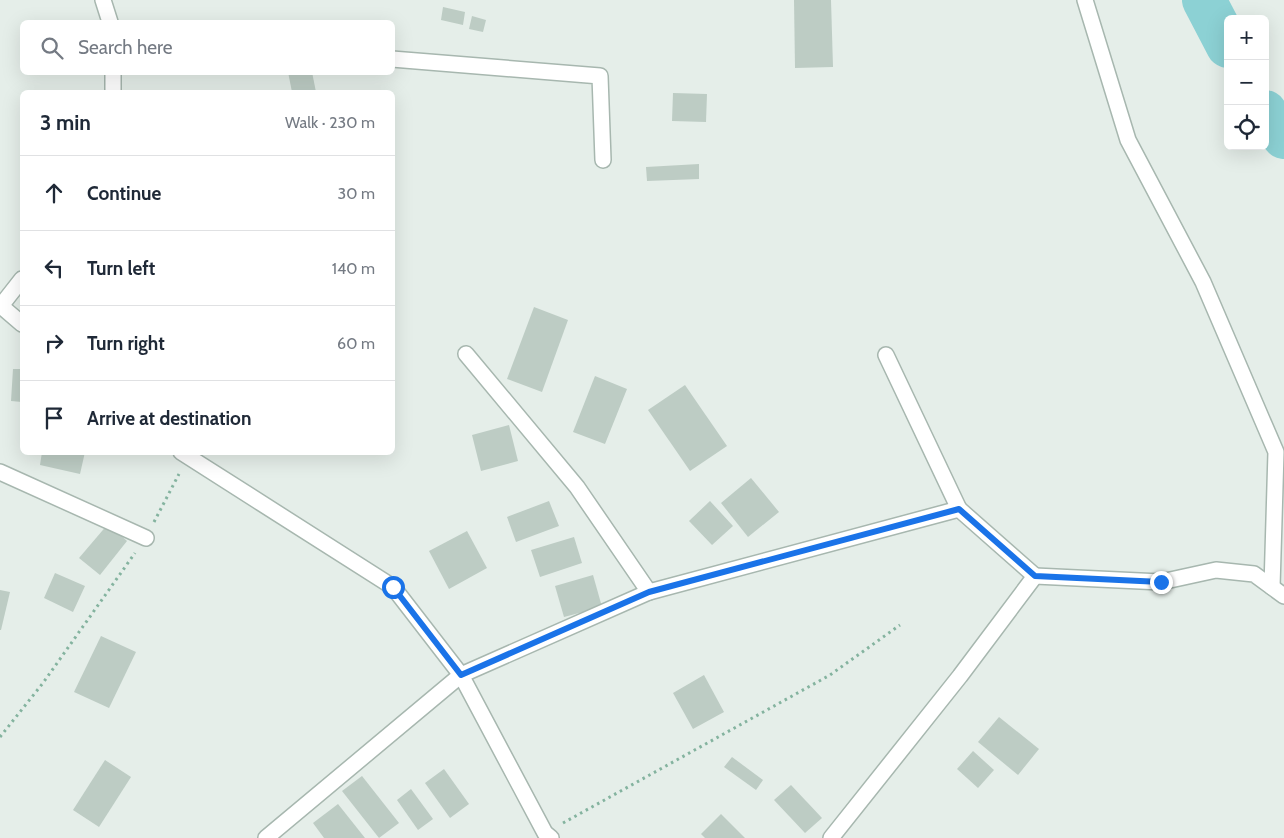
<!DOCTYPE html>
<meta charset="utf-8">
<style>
:root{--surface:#fff;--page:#f2f2f3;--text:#1f2937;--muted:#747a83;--line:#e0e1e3}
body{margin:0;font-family:Cabin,sans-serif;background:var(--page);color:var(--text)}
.controls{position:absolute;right:15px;top:15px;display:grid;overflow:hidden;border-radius:8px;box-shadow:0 5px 20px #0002}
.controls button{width:45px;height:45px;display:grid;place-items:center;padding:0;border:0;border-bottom:1px solid var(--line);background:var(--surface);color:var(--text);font:25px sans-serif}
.stop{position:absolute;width:15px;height:15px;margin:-11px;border:4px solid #1a73e8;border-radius:50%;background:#fff}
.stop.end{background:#1a73e8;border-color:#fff;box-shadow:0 1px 5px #0008}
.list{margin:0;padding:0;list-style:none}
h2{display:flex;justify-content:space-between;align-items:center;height:65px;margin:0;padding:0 20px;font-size:21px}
h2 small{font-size:16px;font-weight:400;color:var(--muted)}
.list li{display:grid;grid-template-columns:32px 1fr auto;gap:15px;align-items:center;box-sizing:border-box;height:75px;padding:0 20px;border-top:1px solid var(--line)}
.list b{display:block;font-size:19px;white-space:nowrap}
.list em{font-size:16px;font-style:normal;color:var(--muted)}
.icon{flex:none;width:28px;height:28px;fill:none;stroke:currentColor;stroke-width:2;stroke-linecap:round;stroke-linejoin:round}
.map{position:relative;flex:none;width:1284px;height:838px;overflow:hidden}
.search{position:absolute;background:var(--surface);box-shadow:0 5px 20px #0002;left:20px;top:20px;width:375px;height:55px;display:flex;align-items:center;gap:12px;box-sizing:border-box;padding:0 18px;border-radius:8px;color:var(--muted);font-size:19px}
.panel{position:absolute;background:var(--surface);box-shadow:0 5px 20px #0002;left:20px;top:90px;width:375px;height:365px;border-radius:8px}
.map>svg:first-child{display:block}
</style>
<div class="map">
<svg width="1284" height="838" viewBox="0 0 1284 838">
<rect width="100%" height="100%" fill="#e5eee9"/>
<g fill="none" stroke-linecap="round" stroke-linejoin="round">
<g stroke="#8cd1d4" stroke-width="44">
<polyline points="1204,0 1228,46"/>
<polyline points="1265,112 1284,137"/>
</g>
</g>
<g fill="#bdccc4">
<polygon points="794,0 831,0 833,67 795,68"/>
<polygon points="443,7 465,12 463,25 441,20"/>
<polygon points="472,16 486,20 483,32 469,29"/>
<polygon points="288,72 312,72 316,92 292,92"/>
<polygon points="673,93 707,94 706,122 672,121"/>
<polygon points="699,164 699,179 647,181 646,167"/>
<polygon points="534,307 568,320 542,392 507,379"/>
<polygon points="13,369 22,369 22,402 11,401"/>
<polygon points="595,376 627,389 605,444 573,432"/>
<polygon points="685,385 727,446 690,471 648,410"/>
<polygon points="509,425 518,461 481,471 472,435"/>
<polygon points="42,452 85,452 80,474 40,465"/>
<polygon points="751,478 779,512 748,537 721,503"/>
<polygon points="549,501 559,526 516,542 507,517"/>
<polygon points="710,501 733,526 712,545 689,521"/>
<polygon points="108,524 127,541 100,575 79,558"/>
<polygon points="467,531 487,568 449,589 429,551"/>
<polygon points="574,537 582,563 540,577 531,550"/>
<polygon points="55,573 85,586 73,612 44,598"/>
<polygon points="593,575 602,607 564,617 555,586"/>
<polygon points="0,590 10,592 1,630 0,630"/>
<polygon points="101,636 136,652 109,708 74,692"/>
<polygon points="704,675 724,712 693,729 673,693"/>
<polygon points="999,717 1039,749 1018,775 978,742"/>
<polygon points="973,751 994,770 978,788 957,769"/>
<polygon points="732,757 763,780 756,790 724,767"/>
<polygon points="105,760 131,777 99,827 73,810"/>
<polygon points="444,769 469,804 450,818 425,783"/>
<polygon points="362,776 399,823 379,838 342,791"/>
<polygon points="791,785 822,818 805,833 774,800"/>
<polygon points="411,789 433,819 418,830 397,800"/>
<polygon points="338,804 365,838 324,838 313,823"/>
<polygon points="721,814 745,838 705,838 701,834"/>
</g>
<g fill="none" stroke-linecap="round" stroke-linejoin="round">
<g stroke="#a7b7af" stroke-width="18">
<polyline id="lane" points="392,59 600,76 603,160"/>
</g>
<g stroke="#a7b7af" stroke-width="18">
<g id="street">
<polyline points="103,0 110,22"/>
<polyline points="1085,0 1128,140 1203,282 1276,452 1272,587"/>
<polyline points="113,72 113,92"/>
<polyline points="1,306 22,324"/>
<polyline points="0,307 22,279"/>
<polyline points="466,354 577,487 649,592"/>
<polyline points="886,355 959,509"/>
<polyline points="181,452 393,587 461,675 545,833 551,838"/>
<polyline points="0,472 146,538"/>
<polyline points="1035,576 1161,582 1216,570 1254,574 1284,596"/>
<polyline points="266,838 461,675 649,592 959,509 1035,576 960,676 831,838"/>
</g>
</g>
<g stroke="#84b39f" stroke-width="3" stroke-dasharray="2.5 4" stroke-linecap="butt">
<polyline points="154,522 179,474"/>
<polyline points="0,737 43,683 135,553"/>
<polyline points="563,823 830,675 900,625"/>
</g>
<use href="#lane" stroke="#fff" stroke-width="15"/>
<use href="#street" stroke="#fff" stroke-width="15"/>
</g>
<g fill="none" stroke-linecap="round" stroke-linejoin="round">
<polyline stroke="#1a73e8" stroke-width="6" points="393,587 461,675 649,592 959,509 1035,576 1161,582"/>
</g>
</svg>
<div class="controls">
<button>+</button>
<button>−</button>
<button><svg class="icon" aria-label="locate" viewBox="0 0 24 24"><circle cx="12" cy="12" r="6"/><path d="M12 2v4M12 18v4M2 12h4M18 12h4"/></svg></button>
</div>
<div class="stop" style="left:393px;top:587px"></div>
<div class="stop end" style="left:1161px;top:582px"></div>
<div class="search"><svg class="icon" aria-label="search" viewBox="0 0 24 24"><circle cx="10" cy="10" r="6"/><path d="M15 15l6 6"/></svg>Search here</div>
<section class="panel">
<h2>3 min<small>Walk · 230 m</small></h2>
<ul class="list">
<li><svg class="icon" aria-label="ahead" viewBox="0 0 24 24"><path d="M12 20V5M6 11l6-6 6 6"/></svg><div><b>Continue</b></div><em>30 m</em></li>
<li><svg class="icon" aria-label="left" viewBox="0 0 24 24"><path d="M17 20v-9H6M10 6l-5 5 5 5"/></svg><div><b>Turn left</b></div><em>140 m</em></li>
<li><svg class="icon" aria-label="right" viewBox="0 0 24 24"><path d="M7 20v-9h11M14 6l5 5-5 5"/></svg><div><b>Turn right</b></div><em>60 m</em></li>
<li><svg class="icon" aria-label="arrive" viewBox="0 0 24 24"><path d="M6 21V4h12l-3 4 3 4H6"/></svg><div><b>Arrive at destination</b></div></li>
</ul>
</section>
</div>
